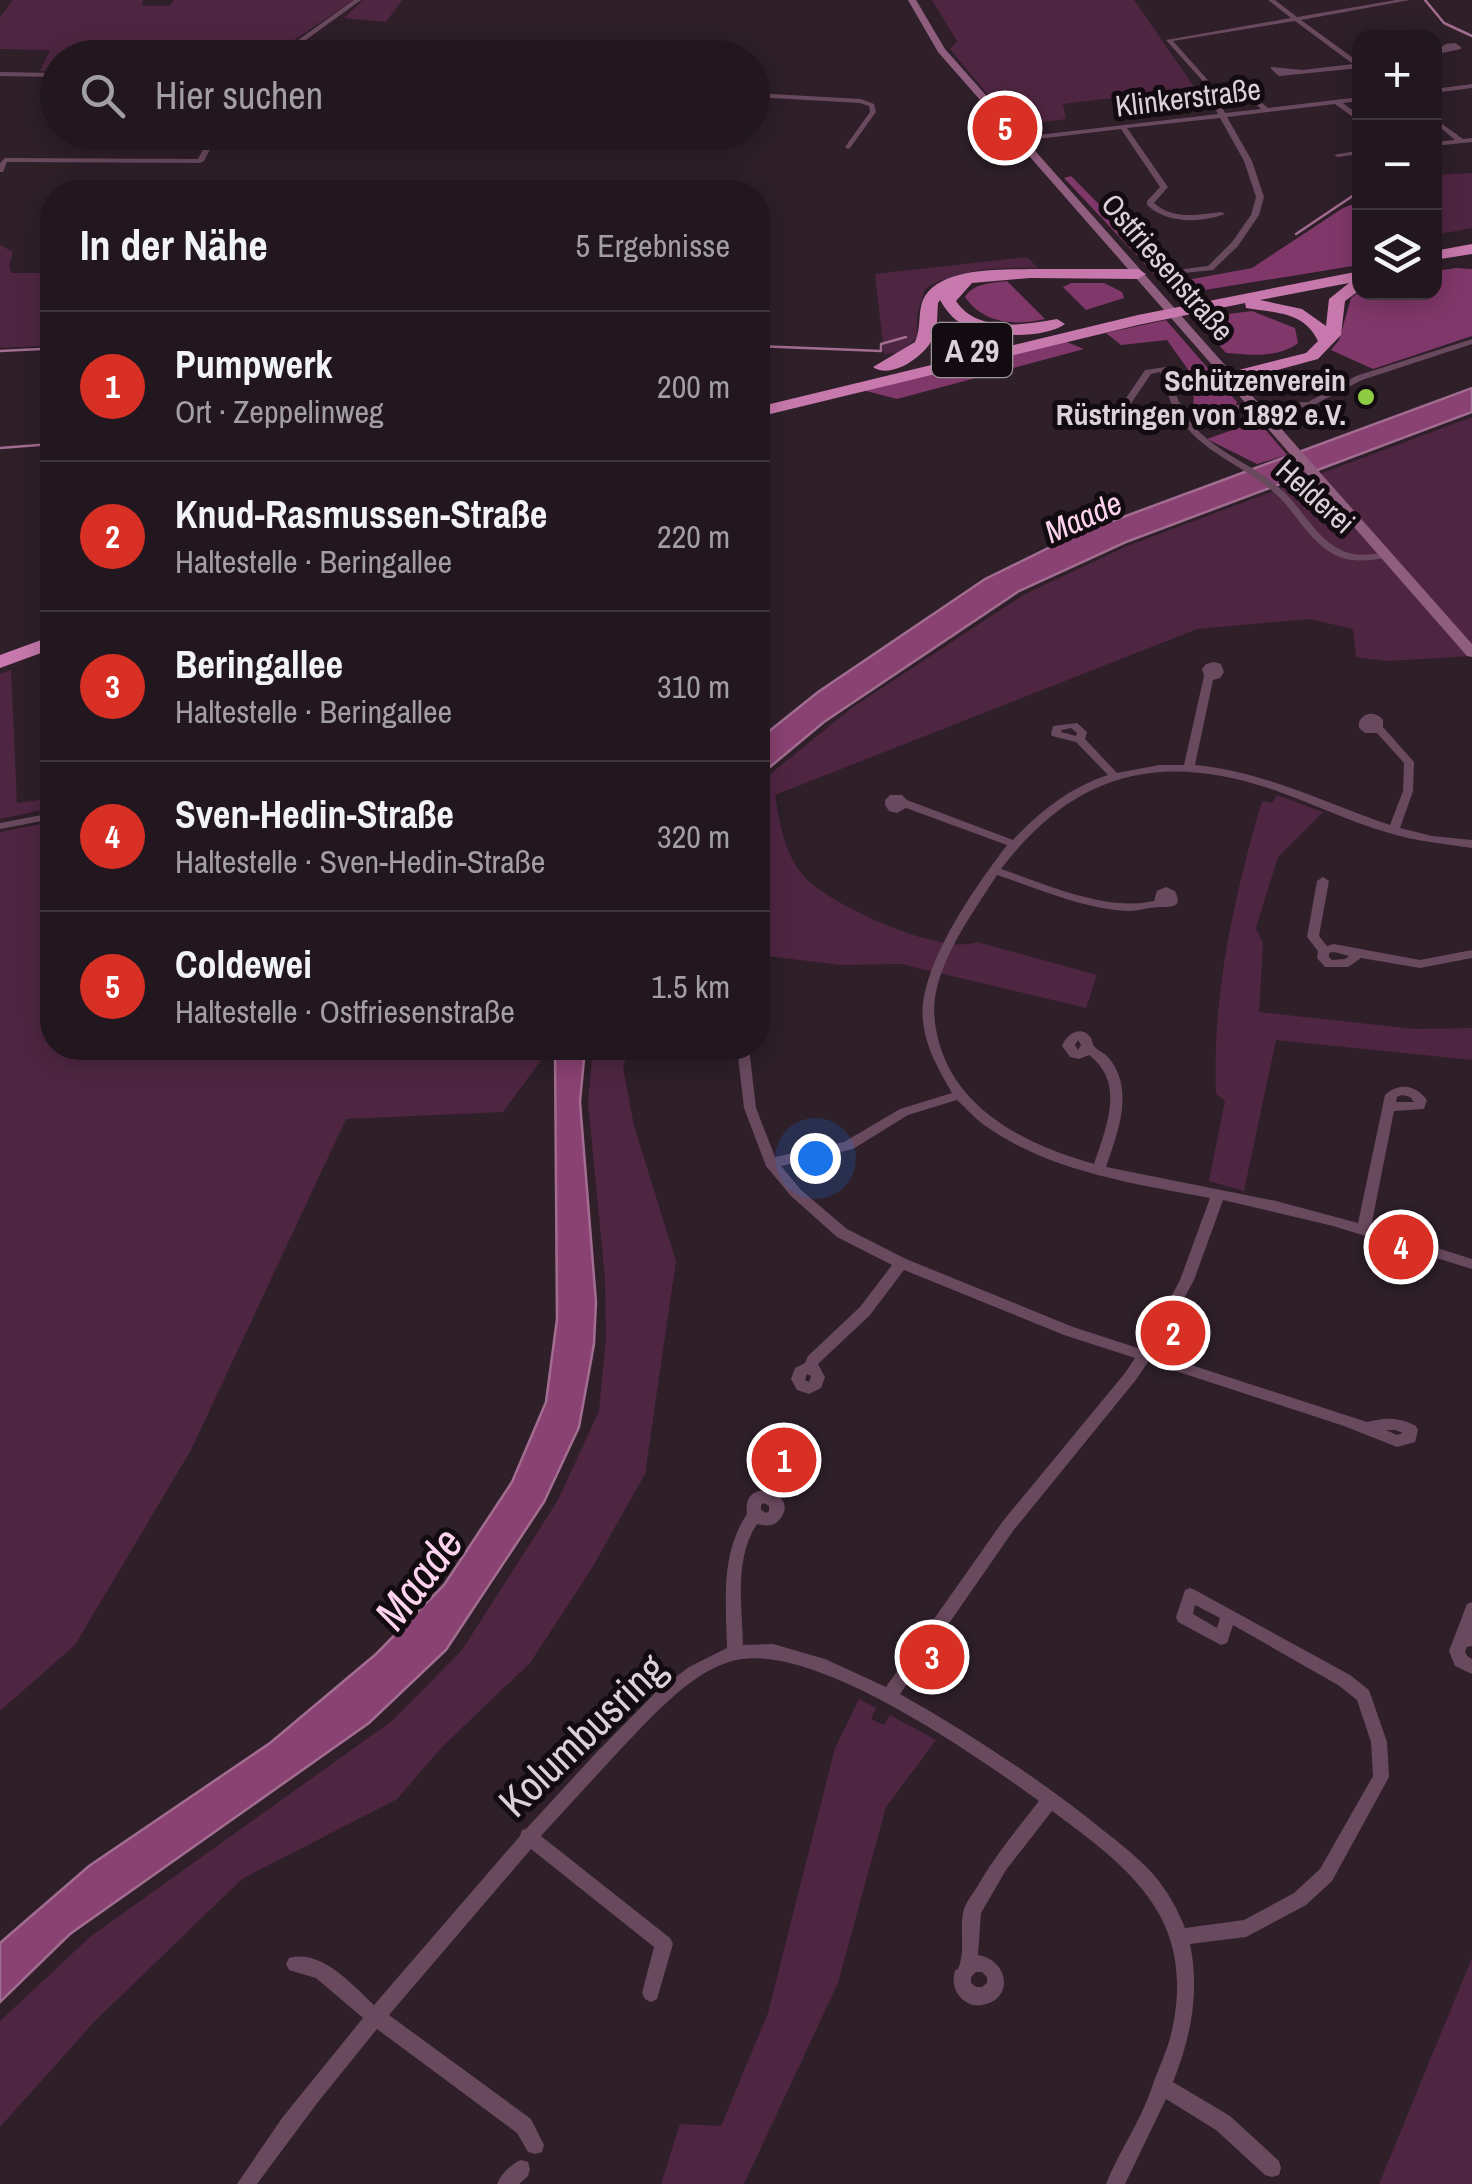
<!DOCTYPE html>
<html lang="de">
<meta charset="utf-8">
<style>
:root{--surface:#22171f;--page:#2a2028;--text:#f1f3f6;--muted:#a29fa4;--line:#3f363d;--accent:#d93025}
body{margin:0;font-family:"Archivo Narrow",sans-serif;background:var(--page);color:var(--text)}
.controls{position:absolute;right:30px;top:30px;display:grid;overflow:hidden;border-radius:20px;box-shadow:0 5px 25px #0003}
.controls button{width:90px;height:90px;display:grid;place-items:center;padding:0;border:0;border-bottom:2px solid var(--line);background:var(--surface);color:var(--text);font:50px sans-serif}
.you{position:absolute;left:815px;top:1158px;width:35px;height:35px;margin:-25px;border:8px solid #fff;border-radius:50%;background:#1a73e8;box-shadow:0 0 0 15px #1a73e833}
.badge{display:grid;place-items:center;width:65px;height:65px;border-radius:50%;background:var(--accent);color:#fff;font-size:32px;font-weight:700}
.pin{position:absolute;translate:-50% -50%;border:5px solid #fff;box-shadow:0 2px 10px #0006}
.list{margin:0;padding:0;list-style:none}
h2{display:flex;justify-content:space-between;align-items:center;height:130px;margin:0;padding:0 40px;font-size:42px}
h2 small{font-size:32px;font-weight:400;color:var(--muted)}
.list li{display:grid;grid-template-columns:65px 1fr auto;gap:30px;align-items:center;box-sizing:border-box;height:150px;padding:0 40px;border-top:2px solid var(--line)}
.list b{display:block;font-size:38px;white-space:nowrap}
.list p{margin:0;font-size:32px;white-space:nowrap;color:var(--muted)}
.list em{font-size:32px;font-style:normal;color:var(--muted)}
.icon{flex:none;width:55px;height:55px;fill:none;stroke:currentColor;stroke-width:2;stroke-linecap:round;stroke-linejoin:round}
.map{position:relative;flex:none;width:1472px;height:2184px;overflow:hidden}
.search{position:absolute;background:var(--surface);box-shadow:0 5px 25px #0003;left:40px;top:40px;width:730px;height:110px;display:flex;align-items:center;gap:25px;box-sizing:border-box;padding:0 35px;border-radius:55px;color:var(--muted);font-size:38px}
.panel{position:absolute;background:var(--surface);box-shadow:0 5px 25px #0003;left:40px;top:180px;width:730px;height:880px;border-radius:40px}
.map>svg:first-child{display:block}
</style>
<div class="map">
<svg width="1472" height="2184" viewBox="0 0 1472 2184">
<rect width="100%" height="100%" fill="#2e1f29"/>
<g fill="#4f2642">
<polygon points="13,0 143,0 142,6 170,6 174,0 354,0 269,57 58,58 57,72 40,71 50,50 0,49 0,17"/>
<polygon points="363,0 402,0 386,22 344,18"/>
<polygon points="932,0 1134,0 1195,88 1063,104 1066,119 1021,125 988,95 950,49 957,41"/>
<polygon points="1472,173 1472,228 1435,235 1435,175"/>
<polygon points="0,245 13,252 9,267 12,273 52,273 52,297 39,346 0,348"/>
<path d="M1027 257 1038 268C1000 267 958 268 925 289L917 315V338L899 353 884 354 875 274Z"/>
<path d="M1472 417V656L1387 661 1356 657 1353 629 1310 619 1197 629 775 795C780 827 786 863 813 885 843 909 940 955 977 942L1097 975 1086 1008 901 964 841 965 758 955V784L853 707 1025 594 1127 546Z"/>
<polygon points="11,670 17,803 52,798 52,808 0,819 0,674"/>
<path d="M1277 795 1323 812 1278 857 1256 928 1263 943 1259 1012 1415 1029 1472 1028V1060L1276 1040 1244 1191 1209 1181 1225 1101 1216 1094C1212 993 1234 897 1262 801L1272 803Z"/>
<polygon points="52,822 52,1048 550,1048 503,1112 346,1119 191,1450 75,1645 0,1711 0,832"/>
<polygon points="593,1048 629,1048 623,1067 634,1126 676,1261 645,1474 592,1568 530,1663 442,1747 397,1799 242,1879 94,2022 0,2127 0,2021 90,1937 393,1720 462,1650 558,1500 599,1411 606,1338 605,1279 588,1102"/>
<polygon points="859,1699 876,1708 871,1719 884,1725 890,1715 936,1740 886,1807 838,1983 744,2184 661,2184 680,2124 721,2126 768,2013 835,1748"/>
<polygon points="1472,1958 1472,2184 1379,2184"/>
</g>
<g fill="#80386a">
<polygon points="1071,176 1176,282 1252,268 1343,208 1359,202 1359,265 1174,295 1064,178"/>
<polygon points="1456,268 1472,269 1472,336 1373,369 1331,350 1339,340 1351,298 1359,292 1434,292 1435,271"/>
<path d="M1007 281 1045 319C1015 326 984 324 965 297 973 283 993 283 1007 281Z"/>
<polygon points="1071,283 1104,283 1122,292 1124,298 1086,310 1063,287"/>
<path d="M1252 311 1295 328 1298 343C1279 358 1250 355 1226 353L1195 318Z"/>
<polygon points="1166,320 1237,402 1233,414 1193,425 1194,378 1167,340 1121,345 1106,333"/>
<polygon points="1064,341 1084,349 897,399 862,390"/>
<polygon points="1258,421 1287,455 1257,464 1207,439"/>
</g>
<g fill="#8a4273" stroke="#a26d91" stroke-width="2.5">
<polygon points="1472,388 1472,412 1126,542 1019,591 824,722 758,777 758,740 818,692 985,579 1077,534"/>
<polygon points="555,1048 585,1048 580,1102 596,1302 594,1344 579,1427 544,1502 446,1650 369,1723 70,1934 0,2002 0,1943 89,1866 270,1743 376,1654 444,1585 512,1482 546,1402 557,1319"/>
</g>
<g fill="none" stroke-linecap="round" stroke-linejoin="round">
<g stroke="#a26d91" stroke-width="2.5">
<polyline points="1425,0 1444,23 1472,36"/>
<polyline points="1296,234 1360,191"/>
<polyline points="758,346 881,351 881,344 906,337"/>
<polyline points="0,351 41,349"/>
<polyline points="0,448 52,444"/>
</g>
<g fill="#69495e" fill-rule="evenodd">
<polygon points="354,0 361,0 281,58 273,58"/>
<path d="M1268 0H1275L1297 17 1396 0H1410L1301 20 1360 63V68L1279 76 1271 69V67L1303 70 1353 64 1295 21 1173 41 1214 87 1216 91 1245 89 1268 108 1360 97V101L1343 103 1360 116V122L1335 104 1227 117 1252 161 1264 197 1259 215 1238 246 1213 270 1184 273 1180 271 1184 269 1208 266 1232 242 1251 215 1256 197 1244 161 1220 118 1127 128 1168 187 1154 203C1173 220 1197 215 1221 212L1225 214C1201 223 1167 224 1147 205V201L1160 187 1121 129 1021 141 1018 139 1021 137 1218 114 1211 100 1209 88 1166 40 1291 18ZM1242 92 1261 109 1225 113 1216 95Z"/>
<polygon points="1455,43 1461,47 1461,49 1442,53 1441,47 1446,44"/>
<polygon points="0,72 58,73 58,77 0,76"/>
<polygon points="1472,84 1472,88 1434,93 1434,89"/>
<polygon points="752,93 861,99 874,104 876,112 850,148 848,149 845,147 870,112 869,106 860,103 752,97"/>
<polygon points="1438,121 1463,139 1472,138 1472,142 1434,146 1434,142 1455,140 1436,124 1435,123"/>
<polygon points="212,132 219,132 204,161 200,163 7,162 3,172 0,172 0,163 5,158 198,159"/>
<polygon points="1360,150 1360,154 1338,157 1334,155"/>
<path d="M1472 339V344L1362 380 1310 407 1186 412 1185 415C1210 452 1252 462 1283 491 1304 511 1316 539 1343 551 1358 558 1374 553 1389 553V557L1386 558C1370 560 1355 563 1340 557 1312 546 1299 517 1279 497 1245 464 1205 457 1177 415L1179 411 1171 403 1160 372 1151 374 1130 405 1092 427 1085 425 1124 401 1145 370 1166 367 1179 402 1185 407 1308 402 1356 376Z"/>
<path d="M1214 662 1221 664 1224 672 1220 678 1213 680 1195 765C1263 771 1326 803 1390 825L1403 791 1404 763 1377 733H1365L1359 728V722C1364 712 1376 711 1383 720V727L1414 762 1413 791 1400 828 1432 836 1472 840V848C1444 844 1415 841 1389 833 1350 822 1312 803 1274 790 1160 751 1075 772 1001 869 1046 884 1106 912 1154 901L1157 891 1166 887 1175 891C1183 908 1172 907 1160 907 1149 907 1139 911 1128 911 1083 909 1039 889 997 875 974 911 945 950 936 992 932 1010 935 1029 940 1046 961 1114 1031 1146 1094 1164 1106 1127 1126 1083 1089 1055L1079 1059 1070 1057 1062 1046C1066 1034 1082 1024 1091 1038 1093 1041 1092 1044 1094 1046 1097 1050 1102 1052 1106 1055 1115 1064 1121 1077 1122 1090 1125 1116 1114 1143 1106 1167L1276 1201 1358 1223 1385 1095C1399 1082 1416 1085 1427 1100L1424 1109 1394 1111 1371 1227 1472 1259V1269L1333 1226 1223 1200 1194 1280 1154 1353 1367 1422C1385 1417 1399 1417 1416 1426L1418 1430 1415 1442 1397 1447 1344 1426 1148 1362 1135 1381 1013 1531 900 1694C965 1731 1029 1772 1088 1818 1110 1836 1134 1853 1153 1874 1167 1890 1177 1908 1185 1928L1244 1920 1294 1893 1320 1869 1373 1776 1371 1742 1357 1700 1338 1685 1233 1625 1227 1643 1221 1645 1178 1622 1176 1617 1185 1590 1190 1588 1195 1590 1350 1675 1369 1690 1387 1742 1389 1777 1332 1881 1306 1905 1246 1937 1190 1944C1200 1992 1191 2037 1173 2082L1230 2116 1279 2161 1281 2168 1279 2175 1272 2177 1265 2175 1216 2130 1166 2099 1125 2184H1106C1119 2151 1141 2121 1152 2087 1158 2069 1168 2050 1172 2030 1196 1920 1133 1870 1052 1811L1006 1870 981 1913 978 1955C1011 1961 1013 2001 982 2005 966 2008 951 1992 954 1976 956 1963 957 1976 960 1963 965 1946 959 1926 964 1909 967 1900 975 1891 980 1882 997 1853 1018 1828 1039 1801 975 1755 811 1639 732 1661 689 1673 649 1720 619 1751 593 1779 567 1808 541 1836L670 1938 673 1944 657 1999 651 2002 645 1999 642 1993 654 1947 531 1849 389 2015 531 2119 544 2145 542 2152 535 2154 528 2152 517 2133 377 2029 318 2102 257 2184H237L282 2118 363 2018 316 1978 289 1970 286 1964 289 1958C322 1949 352 1985 374 2005L520 1836 522 1830 526 1829 596 1753 656 1692 689 1667 727 1648C726 1602 720 1554 747 1514 741 1473 802 1493 780 1519 774 1527 766 1526 757 1524 734 1558 742 1606 743 1645L773 1644 825 1659 886 1687 1003 1521 1125 1373 1135 1358 1064 1335 904 1270 870 1315 818 1364 825 1377 821 1388 809 1394 797 1390 791 1379 795 1368 805 1363 808 1356 860 1307 892 1265 837 1237 791 1196 766 1166 744 1108 737 1048H749L756 1108 775 1157 844 1142 900 1109 952 1093C939 1070 926 1049 923 1022 917 968 976 886 1007 845L906 808 897 813 889 811 885 805V800L890 795H902L907 800 1013 840C1040 811 1071 787 1108 775L1076 742 1052 736 1051 734 1053 726 1077 723 1087 732 1085 739 1117 773 1159 765H1184L1204 676 1202 669 1206 664ZM1071 728 1077 733 1076 736 1061 732 1062 730ZM1078 1040 1081 1045 1078 1050 1075 1045ZM1402 1095 1410 1097 1414 1102H1396L1397 1097ZM957 1100C967 1109 976 1120 987 1127 1051 1172 1135 1184 1210 1198L1180 1280 1154 1329 1141 1349 1073 1327 906 1259 847 1229 801 1190 781 1166 853 1149 908 1115ZM807 1374 811 1376 809 1382 805 1380ZM1386 1430H1395L1403 1433 1397 1435ZM764 1503 769 1506V1511L766 1513 761 1510V1505ZM1195 1605 1220 1618 1217 1628 1193 1614ZM976 1972H982L987 1977V1983L982 1987H976L971 1983V1977Z"/>
<polygon points="52,813 52,819 0,829 0,823"/>
<path d="M1323 877 1329 881 1319 936 1327 946 1334 944 1420 960 1472 950V958L1420 968 1361 958 1348 967H1325L1317 958 1318 951 1307 937 1317 881ZM1334 952 1349 956 1345 959 1332 960 1329 957V953Z"/>
<polygon points="1472,1602 1472,1646 1467,1647 1465,1651 1467,1656 1472,1659 1472,1674 1455,1666 1449,1651 1467,1604"/>
<path d="M521 2160 528 2162 530 2169 528 2176 519 2184H497C501 2174 511 2164 521 2160Z"/>
</g>
<polygon fill="#8f5d7e" fill-rule="evenodd" points="908,0 916,0 945,49 1472,644 1472,657 1467,656 938,52"/>
<g fill="#c779ad" fill-rule="evenodd">
<polygon points="1472,244 1472,254 1434,260 1434,251"/>
<path d="M1030 269H1138L1146 274 1138 279 1030 278 972 283 956 301C977 333 1024 325 1057 319L1065 324C1042 340 987 337 962 324 952 318 946 310 940 300L943 296 938 303C937 314 938 326 934 336 926 356 891 380 873 367L915 342C922 327 917 309 925 296 944 267 1000 270 1030 269Z"/>
<path d="M1360 271V290L1345 301 1341 335 1318 359 1229 383 1223 382V374L1306 353 1318 341C1304 311 1275 313 1246 308L1245 303 1138 325 758 417V407L1138 315ZM1349 283 1329 299 1326 326 1302 309 1260 300Z"/>
<polygon points="52,636 52,649 0,668 0,655"/>
</g>
</g>
<circle fill="#8ecd43" stroke="#120b10" stroke-width="4" cx="1366" cy="397" r="10"/>
<g text-anchor="middle" dominant-baseline="central" stroke-width="10" stroke-linejoin="round" paint-order="stroke">
<g font-size="30" fill="#dbd1d7" stroke="#120b10">
<text transform="translate(1188 97) rotate(-7)">Klinkerstraße</text>
<text transform="translate(1168 267) rotate(49)">Ostfriesenstraße</text>
<text transform="translate(1316 496) rotate(42)">Helderei</text>
</g>
<g font-size="30" font-weight="bold" fill="#dbd1d7" stroke="#120b10" text-anchor="end">
<text x="1346" y="380">Schützenverein<tspan x="1346" dy="34">Rüstringen von 1892 e.V.</tspan></text>
</g>
<rect fill="#120b10" stroke="#9f969b" stroke-width="2.5" x="932" y="323" width="80" height="54" rx="8"/>
<g font-size="32" font-weight="bold" fill="#dbd1d7">
<text x="972" y="350">A 29</text>
</g>
<g font-size="32" font-style="italic" fill="#fed3ed" stroke="#120b10">
<text transform="translate(1083 517) rotate(-24)">Maade</text>
</g>
<g font-size="42" fill="#dbd1d7" stroke="#120b10">
<text transform="translate(582 1735) rotate(-44)">Kolumbusring</text>
</g>
<g font-size="45" font-style="italic" fill="#fed3ed" stroke="#120b10">
<text transform="translate(418 1578) rotate(-53)">Maade</text>
</g>
</g>
</svg>
<div class="controls">
<button>+</button>
<button>−</button>
<button><svg class="icon" aria-label="layers" viewBox="0 0 24 24"><path d="M12 4l9 5-9 5-9-5zM3 14l9 5 9-5"/></svg></button>
</div>
<div class="you"></div>
<div class="pin badge" style="left:784px;top:1460px">1</div>
<div class="pin badge" style="left:1173px;top:1333px">2</div>
<div class="pin badge" style="left:932px;top:1657px">3</div>
<div class="pin badge" style="left:1401px;top:1247px">4</div>
<div class="pin badge" style="left:1005px;top:128px">5</div>
<div class="search"><svg class="icon" aria-label="search" viewBox="0 0 24 24"><circle cx="10" cy="10" r="6"/><path d="M15 15l6 6"/></svg>Hier suchen</div>
<section class="panel">
<h2>In der Nähe<small>5 Ergebnisse</small></h2>
<ul class="list">
<li><span class="badge">1</span><div><b>Pumpwerk</b><p>Ort · Zeppelinweg</p></div><em>200 m</em></li>
<li><span class="badge">2</span><div><b>Knud-Rasmussen-Straße</b><p>Haltestelle · Beringallee</p></div><em>220 m</em></li>
<li><span class="badge">3</span><div><b>Beringallee</b><p>Haltestelle · Beringallee</p></div><em>310 m</em></li>
<li><span class="badge">4</span><div><b>Sven-Hedin-Straße</b><p>Haltestelle · Sven-Hedin-Straße</p></div><em>320 m</em></li>
<li><span class="badge">5</span><div><b>Coldewei</b><p>Haltestelle · Ostfriesenstraße</p></div><em>1.5 km</em></li>
</ul>
</section>
</div>
